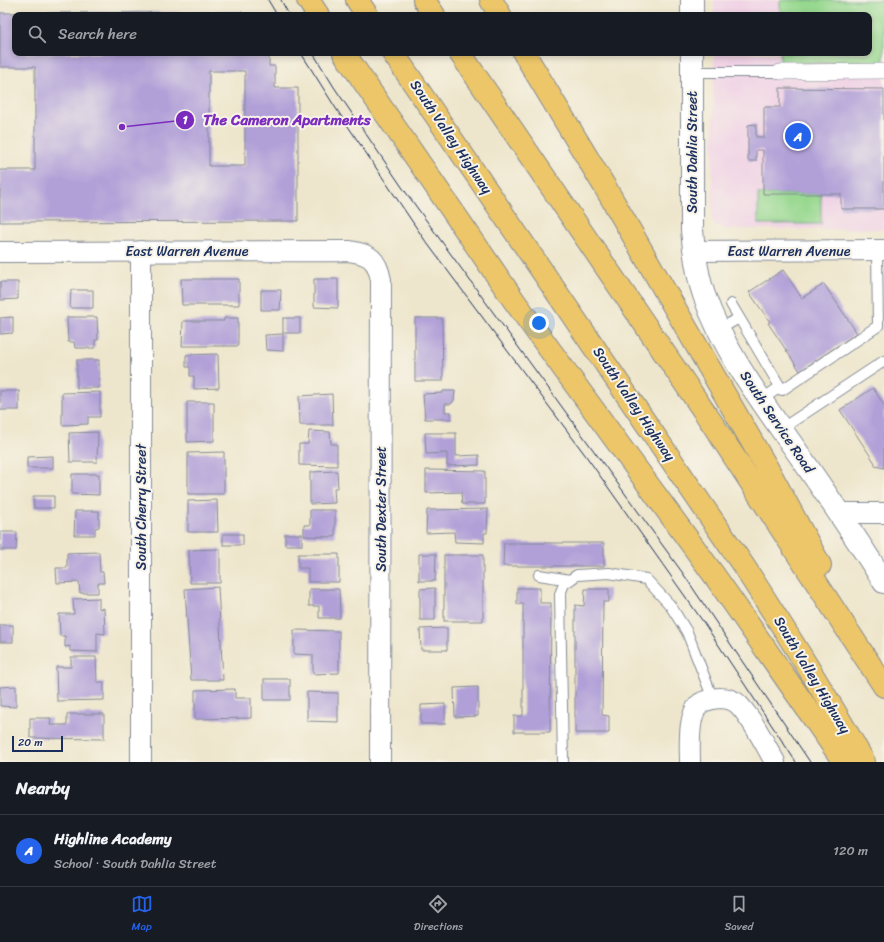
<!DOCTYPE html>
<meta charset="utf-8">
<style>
:root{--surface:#171b24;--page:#20242c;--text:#f1f3f6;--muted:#9ea1a6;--line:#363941;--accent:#2563eb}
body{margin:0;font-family:Sriracha,sans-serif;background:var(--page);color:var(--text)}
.scale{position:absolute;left:12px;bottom:10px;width:51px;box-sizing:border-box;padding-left:4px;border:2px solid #1b2f5e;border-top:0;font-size:11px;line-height:14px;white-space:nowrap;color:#1b2f5e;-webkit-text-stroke:3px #f7f3e8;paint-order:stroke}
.you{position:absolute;left:539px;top:323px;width:14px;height:14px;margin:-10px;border:3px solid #fff;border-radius:50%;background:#1a73e8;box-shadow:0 0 0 6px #1a73e833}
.badge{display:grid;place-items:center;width:26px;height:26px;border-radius:50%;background:var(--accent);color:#fff;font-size:13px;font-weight:700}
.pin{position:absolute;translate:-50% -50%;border:2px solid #fff;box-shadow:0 1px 4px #0006}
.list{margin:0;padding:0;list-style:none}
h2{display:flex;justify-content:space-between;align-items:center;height:52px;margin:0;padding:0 16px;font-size:17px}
h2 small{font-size:13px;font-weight:400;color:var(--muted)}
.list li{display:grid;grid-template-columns:26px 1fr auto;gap:12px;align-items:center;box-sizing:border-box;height:72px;padding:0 16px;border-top:1px solid var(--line)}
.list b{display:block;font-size:15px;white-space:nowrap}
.list p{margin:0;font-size:13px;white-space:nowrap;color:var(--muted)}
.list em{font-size:13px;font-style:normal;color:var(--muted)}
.icon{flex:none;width:22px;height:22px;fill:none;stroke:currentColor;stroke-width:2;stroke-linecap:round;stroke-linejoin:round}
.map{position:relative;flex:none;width:884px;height:762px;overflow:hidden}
.search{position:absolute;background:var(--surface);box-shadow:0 2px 6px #0003;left:12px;right:12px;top:12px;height:44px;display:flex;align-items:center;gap:10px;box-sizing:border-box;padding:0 14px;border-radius:8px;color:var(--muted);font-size:15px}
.sheet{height:124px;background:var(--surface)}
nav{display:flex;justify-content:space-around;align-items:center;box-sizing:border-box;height:56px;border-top:1px solid var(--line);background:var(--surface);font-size:11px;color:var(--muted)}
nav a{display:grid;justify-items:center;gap:2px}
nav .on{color:var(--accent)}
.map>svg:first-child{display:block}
</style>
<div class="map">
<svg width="884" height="762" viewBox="0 0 884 762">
<rect width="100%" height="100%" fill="#f7f3e8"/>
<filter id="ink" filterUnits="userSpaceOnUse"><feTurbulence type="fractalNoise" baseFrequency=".025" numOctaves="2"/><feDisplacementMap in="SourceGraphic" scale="8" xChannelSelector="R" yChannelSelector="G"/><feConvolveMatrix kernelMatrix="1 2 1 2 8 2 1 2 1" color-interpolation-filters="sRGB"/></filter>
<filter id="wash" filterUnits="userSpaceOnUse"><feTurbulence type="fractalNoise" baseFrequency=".012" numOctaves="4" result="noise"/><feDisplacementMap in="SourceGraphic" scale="16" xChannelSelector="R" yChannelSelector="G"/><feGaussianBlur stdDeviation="0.9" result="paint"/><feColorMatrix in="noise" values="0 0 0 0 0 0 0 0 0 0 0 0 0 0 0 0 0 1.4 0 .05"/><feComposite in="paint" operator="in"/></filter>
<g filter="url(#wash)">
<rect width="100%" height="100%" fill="#eee6cc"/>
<polygon fill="#f0d0e5" points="714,0 884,0 884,229 724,229 714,224 712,220 714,53 869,53 869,15 714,15"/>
<g fill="#97d88f" stroke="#598476">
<polygon points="780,0 884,0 884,63 780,63 780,53 869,53 869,15 780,15"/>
<rect x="758" y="194" width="63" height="30"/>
</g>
<g id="blocks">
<g fill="#b1a0d8" fill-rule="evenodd">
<path d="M242 12V15H15V53H269V66H275V88H298V221L0 222V170H35V67H0V13ZM209 71H245V166H209Z"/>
<polygon points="780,88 884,89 884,209 841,209 841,194 763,194 763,150 756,150 756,161 748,161 748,125 756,124 756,137 764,137 764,107 780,107"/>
<polygon points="783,270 802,298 824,284 857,333 800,371 768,323 770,322 749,292"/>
<polygon points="181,279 239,279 239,305 182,305"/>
<polygon points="314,279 338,279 338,308 314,307"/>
<polygon points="0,282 18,282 18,299 0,300"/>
<polygon points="71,290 93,290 93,308 70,308"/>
<polygon points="261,290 281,290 280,310 261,310"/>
<polygon points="13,317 13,333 0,334 0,318"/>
<polygon points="67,317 97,317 98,340 95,340 95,348 75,348 74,342 68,342"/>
<polygon points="224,318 238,318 238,346 182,346 183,321 224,321"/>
<rect x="283" y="318" width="17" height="15"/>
<polygon points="415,318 442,318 443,381 415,381"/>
<polygon points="283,334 283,351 266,350 265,335"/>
<polygon points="218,354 219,388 194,389 194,376 190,376 190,367 186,367 186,355"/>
<rect x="77" y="360" width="22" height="28"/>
<polygon points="873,388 884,405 884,468 875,466 875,463 840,410"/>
<rect x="0" y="391" width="19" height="19"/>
<polygon points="443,391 455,391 454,400 451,404 445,404 445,412 451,412 451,419 425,419 423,394 443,393"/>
<polygon points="100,392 100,417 88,417 88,424 62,425 62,393"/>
<polygon points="332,394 333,425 300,425 299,396"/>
<polygon points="187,402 214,402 214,441 187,442"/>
<polygon points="309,431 330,432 331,444 337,444 337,466 299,465 299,444 308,444"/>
<polygon points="98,432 97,462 70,462 69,433"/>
<polygon points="425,433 456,433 456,456 479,455 479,465 447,466 447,453 426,454"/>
<polygon points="224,452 224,494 188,494 188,453"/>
<polygon points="53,456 53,468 27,468 27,457"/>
<polygon points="426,470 485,471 485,504 462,504 461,492 426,493"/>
<polygon points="337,471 338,488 334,488 335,503 310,504 310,472"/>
<polygon points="72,474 99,474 99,495 72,494"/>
<polygon points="33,496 54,496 54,508 34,508"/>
<polygon points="217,500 218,532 188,532 188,501"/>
<polygon points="488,509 487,533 484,533 484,543 455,542 454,532 426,533 427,510"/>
<polygon points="310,510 335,510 335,537 304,536 304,525 310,525"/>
<polygon points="75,511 99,511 99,527 95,528 95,535 74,535"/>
<polygon points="0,532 17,532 16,550 0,550"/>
<rect x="223" y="534" width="20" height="11"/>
<rect x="285" y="534" width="17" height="11"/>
<polygon points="504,543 604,543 604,566 503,566"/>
<polygon points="220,549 220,583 190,583 189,550"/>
<polygon points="99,552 100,572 103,572 104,583 98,583 98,593 80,593 79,582 57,583 56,568 67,568 67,553"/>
<polygon points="298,554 339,554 339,582 308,582 308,568 298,568"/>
<polygon points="419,554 436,554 435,581 419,581"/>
<rect x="444" y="555" width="39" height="66"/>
<polygon points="218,587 223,680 191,680 185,589"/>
<polygon points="435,588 435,620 420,620 420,589"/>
<polygon points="517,588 540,588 540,603 551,603 550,732 514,732 514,716 523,716 523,604 517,604"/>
<polygon points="309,589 339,589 340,618 319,618 319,606 309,606"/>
<polygon points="585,589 609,589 609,602 603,602 602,715 609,716 609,733 575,733 575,605 584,606"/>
<polygon points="99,598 99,609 104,608 105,634 97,633 97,652 70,651 70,646 65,647 65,636 60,636 59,614 74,614 73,599"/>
<rect x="0" y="625" width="13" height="17"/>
<polygon points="447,628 447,650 421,650 420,629"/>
<polygon points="294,630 339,631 339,673 313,674 313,655 294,654"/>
<polygon points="71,657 96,657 97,682 104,682 104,700 57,701 56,667 71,667"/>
<rect x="264" y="679" width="26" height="21"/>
<polygon points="16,686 16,707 0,706 0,687"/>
<polygon points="478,687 478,716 455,717 454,688"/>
<polygon points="235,689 235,698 251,698 251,718 195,719 195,690"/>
<polygon points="307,692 338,693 338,722 307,721"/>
<polygon points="445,704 445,724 421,724 421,705"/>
<polygon points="67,714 104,714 104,739 30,738 30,718 51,718 50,725 67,725"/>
</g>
</g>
</g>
<g filter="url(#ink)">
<use href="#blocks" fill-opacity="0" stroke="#848a95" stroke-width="1"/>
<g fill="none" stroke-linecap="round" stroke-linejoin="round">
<g stroke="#848a95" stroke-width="12">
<g id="service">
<polyline points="692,72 780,72"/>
<polyline points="731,304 782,390 878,326 877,250"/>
<polyline points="718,330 739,318"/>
<polyline points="761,400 780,387"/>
<polyline points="781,429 884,361"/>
<polyline points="539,575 570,580"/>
<polyline points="563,762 560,594 564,584 577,575 609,573 646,579 670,605 687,632 713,699"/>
</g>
</g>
<g stroke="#848a95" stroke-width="16">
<polyline id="pedestrian" points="780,72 884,71"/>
</g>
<g stroke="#848a95" stroke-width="22">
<g id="minor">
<polyline points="694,251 884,250"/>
<path d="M0 252 349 251C370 254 377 259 381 280L380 762"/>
<polyline points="839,513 884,513"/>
<polyline points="141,762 141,251"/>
<path d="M690 762C690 747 687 713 701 703 706 700 713 699 719 698 726 698 734 700 739 705 754 721 764 743 775 762"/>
</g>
</g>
<g stroke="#848a95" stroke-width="24">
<g id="tertiary">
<polyline points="692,15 692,0"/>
<path d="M692 53V230C694 252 697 275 704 295 725 355 765 405 800 456 829 498 857 539 884 582"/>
</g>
</g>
<g stroke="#848a95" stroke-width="24">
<g id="motorway">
<polyline points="308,0 318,15"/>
<polyline points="357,0 367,15"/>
<polyline points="424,0 434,15"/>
<polyline points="491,0 500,15"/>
<polyline points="344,53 515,302 714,575 844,762"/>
<path d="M393 53 745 568C786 632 827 696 864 762"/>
<polyline points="460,53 712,423 884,686"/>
<polyline points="524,53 605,187 770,473 820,565"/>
</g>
</g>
<use href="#service" stroke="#fff" stroke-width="10"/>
<use href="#pedestrian" stroke="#fff" stroke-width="15"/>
<use href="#minor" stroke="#fff" stroke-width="20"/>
<use href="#tertiary" stroke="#fff" stroke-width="22"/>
<use href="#motorway" stroke="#ecc669" stroke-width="22"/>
<g stroke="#1b2f5e" stroke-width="1">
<polyline points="268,0 277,15"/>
<polyline points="281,0 289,15"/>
<polyline points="301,53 335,107 424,239 586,456 704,623 796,762"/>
<polyline points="313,53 334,87 402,187 682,572 810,762"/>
</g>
</g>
</g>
<g text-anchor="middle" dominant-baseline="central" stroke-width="4" stroke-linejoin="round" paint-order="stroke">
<g font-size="14" fill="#1b2f5e" stroke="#f7f3e8">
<text transform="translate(451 137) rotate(56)">South Valley Highway</text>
<text transform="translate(692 152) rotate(-90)">South Dahlia Street</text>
<text x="187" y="251">East Warren Avenue</text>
<text x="789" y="251">East Warren Avenue</text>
<text transform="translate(634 404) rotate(56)">South Valley Highway</text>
<text transform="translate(777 422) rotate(56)">South Service Road</text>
<text transform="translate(141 507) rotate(-90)">South Cherry Street</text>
<text transform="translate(381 509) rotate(-90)">South Dexter Street</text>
<text transform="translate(812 675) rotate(59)">South Valley Highway</text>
</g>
</g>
<path fill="none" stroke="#7b2cbf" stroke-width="1.5" d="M122 127L185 120"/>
<g fill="#7b2cbf" stroke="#f7f3e8" stroke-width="1.5">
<circle cx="122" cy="127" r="4"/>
<circle cx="185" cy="120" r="10"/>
</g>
<g font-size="12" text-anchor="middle" font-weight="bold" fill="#fff">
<text x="185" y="124">1</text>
</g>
<g font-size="15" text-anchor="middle" font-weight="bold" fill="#7b2cbf" stroke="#f7f3e8" stroke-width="4" stroke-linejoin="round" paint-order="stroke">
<text x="287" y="125">The Cameron Apartments</text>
</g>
</svg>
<div class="scale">20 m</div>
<div class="you"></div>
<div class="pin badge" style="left:798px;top:136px">A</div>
<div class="search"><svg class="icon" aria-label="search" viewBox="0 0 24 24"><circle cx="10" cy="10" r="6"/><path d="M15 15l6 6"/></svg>Search here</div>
</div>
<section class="sheet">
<h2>Nearby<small></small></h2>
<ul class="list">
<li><span class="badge">A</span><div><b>Highline Academy</b><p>School · South Dahlia Street</p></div><em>120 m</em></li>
</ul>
</section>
<nav>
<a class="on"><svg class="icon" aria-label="map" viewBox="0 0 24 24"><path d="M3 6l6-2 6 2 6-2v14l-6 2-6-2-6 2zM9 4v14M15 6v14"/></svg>Map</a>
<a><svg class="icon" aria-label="directions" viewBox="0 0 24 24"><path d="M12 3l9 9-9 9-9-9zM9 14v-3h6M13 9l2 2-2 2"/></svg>Directions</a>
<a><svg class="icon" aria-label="saved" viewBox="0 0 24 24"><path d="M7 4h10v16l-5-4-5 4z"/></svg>Saved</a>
</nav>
